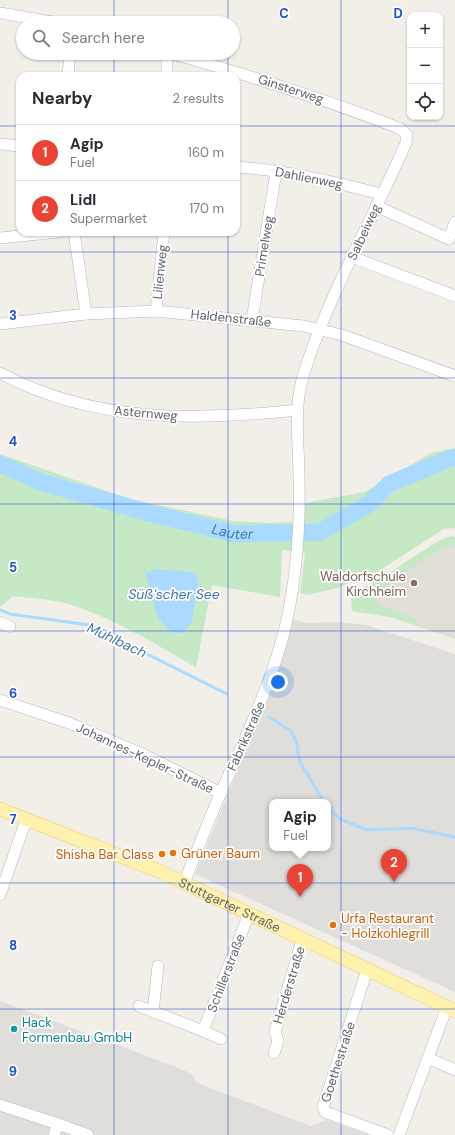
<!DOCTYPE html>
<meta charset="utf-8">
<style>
:root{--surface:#fff;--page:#f2f2f3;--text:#2b2b33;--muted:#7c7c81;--line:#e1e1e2;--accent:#ea4335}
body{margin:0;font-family:"DM Sans",sans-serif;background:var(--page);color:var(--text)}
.controls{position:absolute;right:12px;top:12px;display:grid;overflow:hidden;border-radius:8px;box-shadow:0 1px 3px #0004}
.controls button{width:36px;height:36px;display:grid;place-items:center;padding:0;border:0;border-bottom:1px solid var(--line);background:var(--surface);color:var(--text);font:20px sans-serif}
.you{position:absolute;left:278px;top:682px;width:14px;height:14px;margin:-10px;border:3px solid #fff;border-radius:50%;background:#1a73e8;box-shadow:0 0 0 6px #1a73e833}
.badge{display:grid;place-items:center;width:26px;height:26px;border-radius:50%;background:var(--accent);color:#fff;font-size:13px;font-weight:700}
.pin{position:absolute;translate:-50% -33px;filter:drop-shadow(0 1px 2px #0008)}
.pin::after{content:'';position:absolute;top:21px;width:14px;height:12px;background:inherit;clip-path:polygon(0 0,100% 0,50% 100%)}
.popup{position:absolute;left:269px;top:799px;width:62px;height:52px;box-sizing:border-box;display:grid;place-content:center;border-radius:8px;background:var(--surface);filter:drop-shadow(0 1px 3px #0005);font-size:13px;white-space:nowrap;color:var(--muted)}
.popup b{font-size:15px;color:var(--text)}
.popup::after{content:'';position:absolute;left:50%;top:100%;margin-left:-8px;border:8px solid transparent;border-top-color:var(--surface)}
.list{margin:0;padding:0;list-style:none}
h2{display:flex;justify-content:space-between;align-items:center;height:52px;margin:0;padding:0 16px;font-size:17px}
h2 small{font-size:13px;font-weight:400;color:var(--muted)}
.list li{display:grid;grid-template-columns:26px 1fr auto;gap:12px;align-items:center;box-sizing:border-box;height:56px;padding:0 16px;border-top:1px solid var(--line)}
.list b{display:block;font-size:15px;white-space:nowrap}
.list p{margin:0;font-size:13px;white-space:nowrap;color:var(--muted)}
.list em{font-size:13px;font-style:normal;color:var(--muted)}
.icon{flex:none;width:22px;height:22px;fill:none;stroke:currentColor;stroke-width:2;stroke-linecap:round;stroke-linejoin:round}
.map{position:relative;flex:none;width:455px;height:1135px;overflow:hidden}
.search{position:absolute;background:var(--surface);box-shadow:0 1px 3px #0004;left:16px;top:16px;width:224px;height:44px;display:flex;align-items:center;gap:10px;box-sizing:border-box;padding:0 14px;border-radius:22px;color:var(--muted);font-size:15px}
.panel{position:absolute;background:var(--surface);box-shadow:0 1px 3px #0004;left:16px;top:72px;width:224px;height:164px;border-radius:12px}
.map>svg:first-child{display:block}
</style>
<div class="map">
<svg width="455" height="1135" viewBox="0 0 455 1135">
<rect width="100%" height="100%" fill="#f1efe8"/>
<g fill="#e0deda" fill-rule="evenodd">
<path d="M293 619 307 623 338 622 366 625 455 654V992L195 874 277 675ZM272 802H328V848H272Z"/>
<polygon points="0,1001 176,1067 192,1074 197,1083 311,1126 327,1120 369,1135 0,1135"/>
</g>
<polygon fill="#e1ded6" points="452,536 455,537 455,639 390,617 352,611 351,593 382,579 438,541"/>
<g fill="#c5e8c5">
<path d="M455 448V528L444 529 377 572 337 588 307 595 300 593 305 553 282 550 280 597 212 585 196 667C155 644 110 616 65 603 48 599 30 598 13 596L0 607V454L130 499 233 521 271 523 304 521 305 503 365 492 431 453Z"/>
<path d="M452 536 455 537V545C439 545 390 582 377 594V604L418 620 416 625 390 617 352 611 351 593C388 580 415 550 452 536Z"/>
</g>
<polygon fill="#aadaff" points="152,569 192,572 197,576 199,582 191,624 182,633 172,633 158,618 145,572 151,573"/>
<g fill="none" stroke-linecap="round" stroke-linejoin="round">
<g stroke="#aadaff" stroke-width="3">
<polyline points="0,610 10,614 89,625 227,694"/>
<polyline points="269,717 291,731 296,741 300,762 324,802"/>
<polyline points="328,807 340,819 367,830 411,828 455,837"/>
</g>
<path stroke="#aadaff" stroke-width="17" id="s1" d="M0 464 41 482 149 513 235 534 320 532 369 504 389 484 451 458H455"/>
<g stroke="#b5b8bc" stroke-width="12">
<g id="minor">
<polyline points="0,13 58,23"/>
<path d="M170 53C248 75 325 99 401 129L407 135 406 143C373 219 329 293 304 373 293 406 299 444 299 479 300 517 298 555 292 592 282 663 250 727 221 792 208 822 196 853 184 883"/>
<polyline points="68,76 70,53"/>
<polyline points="167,76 167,53"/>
<polyline points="0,144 20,146"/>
<path d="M236 167C285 170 334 182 381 194"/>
<polyline points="376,206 449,239 455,222"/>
<polyline points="74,232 86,314"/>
<polyline points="0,238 59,232"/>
<polyline points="352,257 455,296"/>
<polyline points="156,311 164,232"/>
<polyline points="252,320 276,172"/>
<polyline points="0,324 86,314 156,311 303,326 342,335 455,376"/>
<path d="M0 373C94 423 195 421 298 410"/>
<polyline points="0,622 10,627"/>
<polyline points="0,700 69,723 140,753 221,793"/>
<polyline points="0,895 26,820"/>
<polyline points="367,970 323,1107 325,1112 388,1135"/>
<polyline points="139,1006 203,1031 249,914"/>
<polyline points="153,1012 158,966"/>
<polyline points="203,1031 221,1039"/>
<polyline points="274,1053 278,1041 275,1032 302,940"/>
<polyline points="428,1058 455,1070"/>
<polyline points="0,1105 58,1124 54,1135"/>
<polyline points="58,1124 88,1135"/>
<polyline points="399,1135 447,1007"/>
</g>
</g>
<g stroke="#f2c960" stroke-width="14">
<g id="major">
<path id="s2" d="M0 809 161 872 455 1011"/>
</g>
</g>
<use href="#minor" stroke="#fff" stroke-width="11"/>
<use href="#major" stroke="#fff2af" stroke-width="13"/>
</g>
<path fill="none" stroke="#1d4ed8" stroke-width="1" stroke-opacity="0.55" d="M114 0V23M228 0V23M341 0V1135M114 53V76M228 53V76M0 126H20M236 126H455M114 232V1135M228 232V1135M0 252H455M0 378H455M0 504H455M0 631H455M0 757H455M0 883H455M0 1009H455"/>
<circle fill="#8d6e63" stroke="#fff" stroke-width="1.5" cx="414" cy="583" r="4"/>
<g fill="#e8710a" stroke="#fff" stroke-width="1.5">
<circle cx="173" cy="853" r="4"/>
<circle cx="162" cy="854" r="4"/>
<circle cx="333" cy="925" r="4"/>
</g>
<circle fill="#0f9aa8" stroke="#fff" stroke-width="1.5" cx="14" cy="1029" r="4"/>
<g text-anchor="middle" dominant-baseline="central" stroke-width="3.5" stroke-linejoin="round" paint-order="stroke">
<g font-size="13" fill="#5f6368" stroke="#fff">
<text transform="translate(291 89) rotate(18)">Ginsterweg</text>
<text transform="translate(309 178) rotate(11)">Dahlienweg</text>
<text transform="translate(364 232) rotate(-65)">Salbeiweg</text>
<text transform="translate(264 246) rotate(-81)">Primelweg</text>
<text transform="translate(160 272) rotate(-84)">Lilienweg</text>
<text transform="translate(231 318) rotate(6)">Haldenstraße</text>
<text transform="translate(146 413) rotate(5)">Asternweg</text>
<text transform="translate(246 736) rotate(-66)">Fabrikstraße</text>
<text transform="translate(145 758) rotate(25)">Johannes-Kepler-Straße</text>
<text stroke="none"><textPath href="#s2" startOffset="249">Stuttgarter Straße</textPath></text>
<text transform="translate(226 973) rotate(-69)">Schillerstraße</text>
<text transform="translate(289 985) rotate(-73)">Herderstraße</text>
<text transform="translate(338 1062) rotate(-72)">Goethestraße</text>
</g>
<g font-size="13" fill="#785e54" stroke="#fff" text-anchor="end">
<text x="406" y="576">Waldorfschule<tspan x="406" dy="15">Kirchheim</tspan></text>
</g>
<g font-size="13" fill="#c56008" stroke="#fff" text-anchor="start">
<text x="181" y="853">Grüner Baum</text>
<text x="154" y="854" text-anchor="end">Shisha Bar Class</text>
<text x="341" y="918">Urfa Restaurant<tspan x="341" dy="15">- Holzkohlegrill</tspan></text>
</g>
<g font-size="13" fill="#0d838f" stroke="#fff" text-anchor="start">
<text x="22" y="1022">Hack<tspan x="22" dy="15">Formenbau GmbH</tspan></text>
</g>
<g font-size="14" font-style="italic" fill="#4174aa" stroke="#fff">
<text stroke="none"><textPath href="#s1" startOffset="243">Lauter</textPath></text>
<text x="174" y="594">Süß'scher See</text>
<text transform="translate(117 640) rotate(25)">Mühlbach</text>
</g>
</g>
<g font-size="13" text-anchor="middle" font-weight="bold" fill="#1d4ed8" stroke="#fff" stroke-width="3.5" stroke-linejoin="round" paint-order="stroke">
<text x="284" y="18">C</text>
<text x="398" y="18">D</text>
<text x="13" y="320">3</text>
<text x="13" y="446">4</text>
<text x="13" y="572">5</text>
<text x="13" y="698">6</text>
<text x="13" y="824">7</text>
<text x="13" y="950">8</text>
<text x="13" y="1076">9</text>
</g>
</svg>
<div class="controls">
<button>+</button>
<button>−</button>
<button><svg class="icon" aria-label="locate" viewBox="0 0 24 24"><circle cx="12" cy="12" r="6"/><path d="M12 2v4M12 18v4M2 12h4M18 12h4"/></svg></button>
</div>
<div class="you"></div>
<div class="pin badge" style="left:300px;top:897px">1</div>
<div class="popup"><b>Agip</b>Fuel</div>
<div class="pin badge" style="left:394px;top:882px">2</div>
<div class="search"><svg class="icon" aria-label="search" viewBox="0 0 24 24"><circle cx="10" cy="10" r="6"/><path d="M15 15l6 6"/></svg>Search here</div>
<section class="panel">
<h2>Nearby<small>2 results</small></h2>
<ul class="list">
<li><span class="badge">1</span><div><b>Agip</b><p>Fuel</p></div><em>160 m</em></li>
<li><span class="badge">2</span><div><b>Lidl</b><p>Supermarket</p></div><em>170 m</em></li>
</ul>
</section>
</div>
